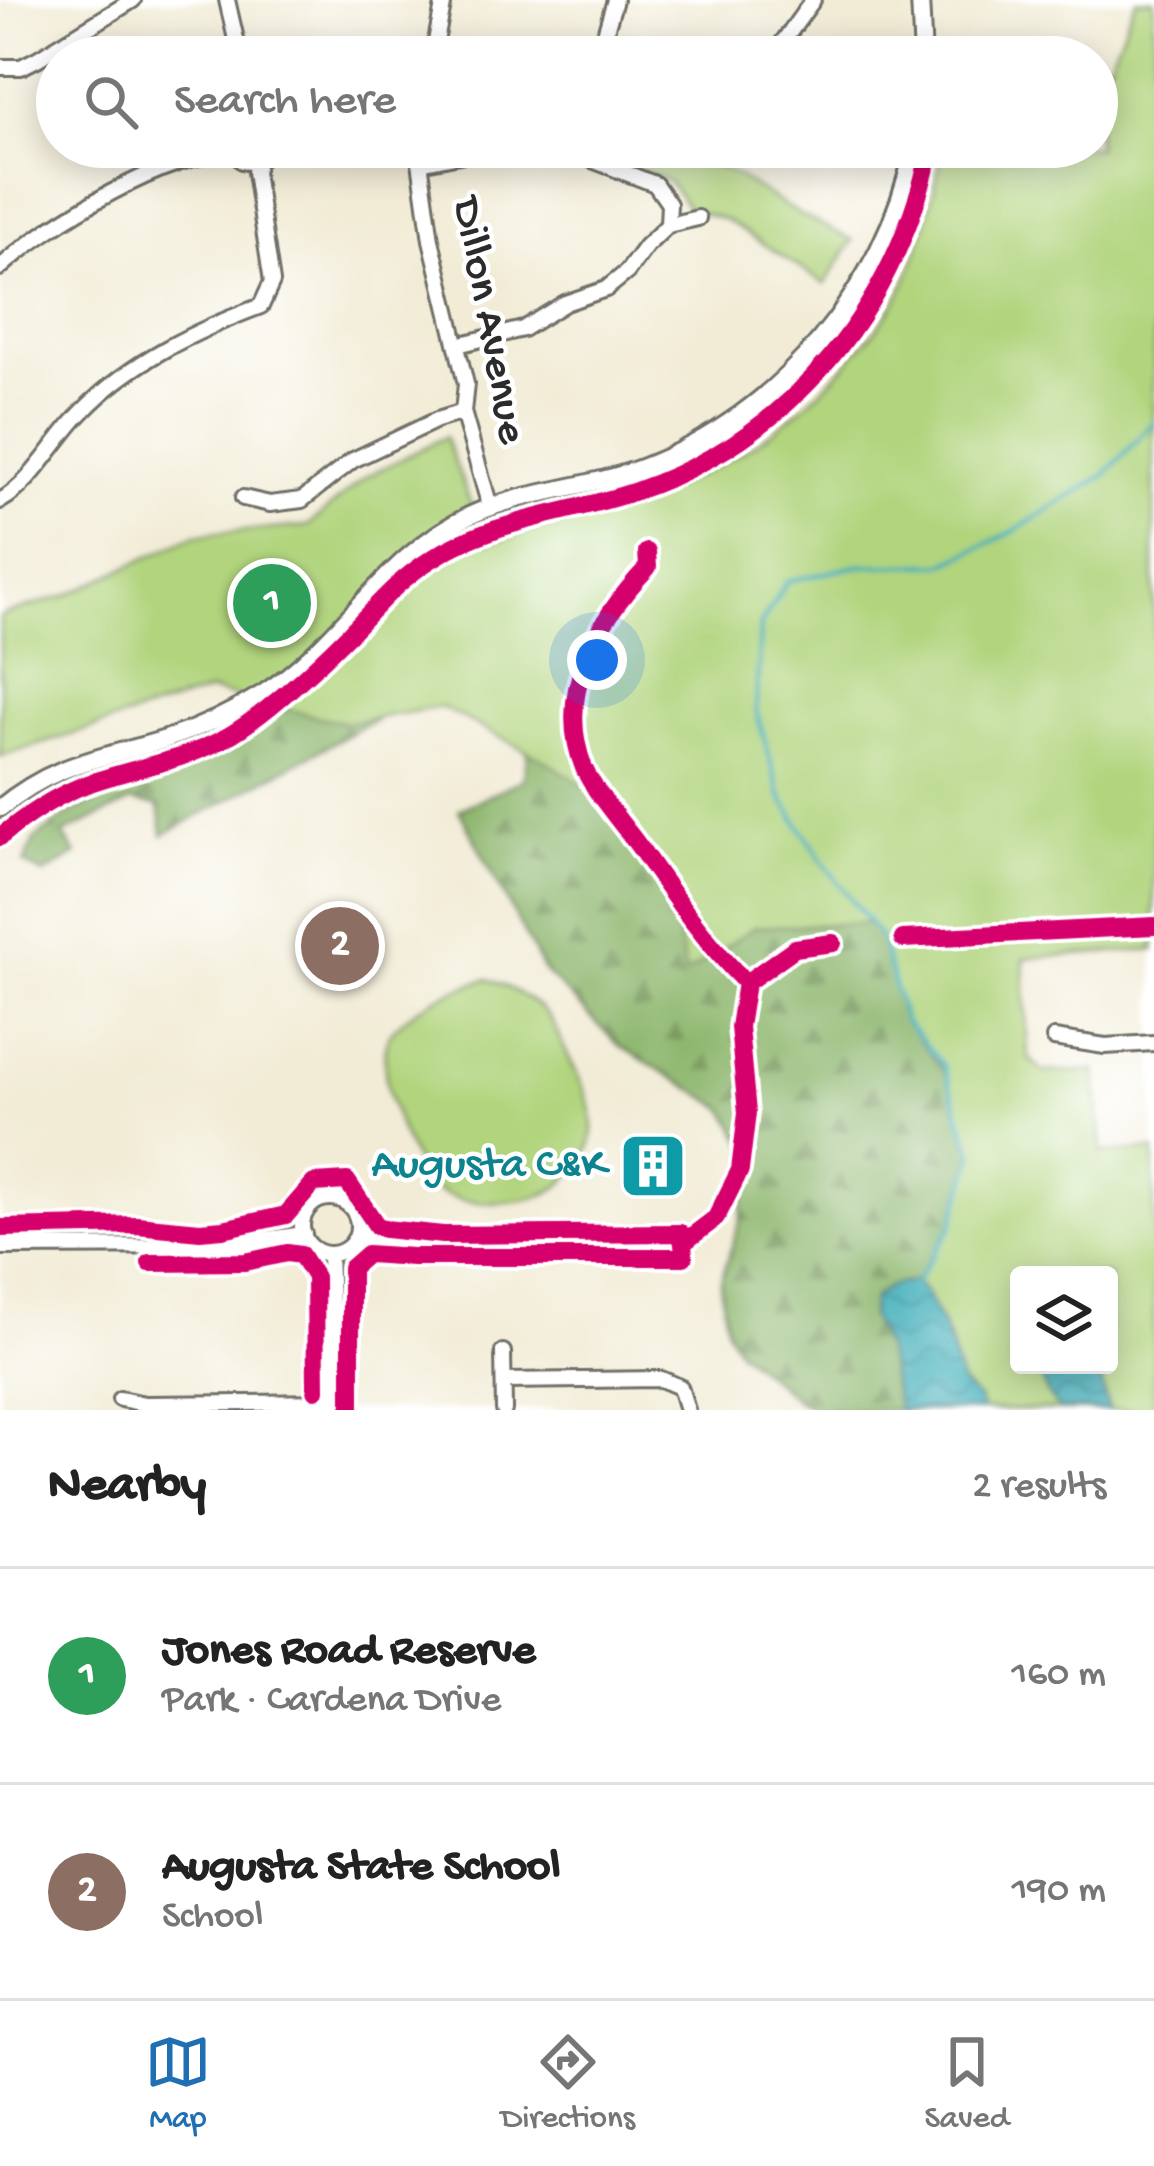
<!DOCTYPE html>
<meta charset="utf-8">
<style>
:root{--surface:#fff;--page:#f6f6f6;--text:#222;--muted:#767676;--line:#e0e0e0;--accent:#1f6fb2}
body{margin:0;font-family:"Gochi Hand",sans-serif;background:var(--page);color:var(--text)}
.controls{position:absolute;right:36px;bottom:36px;display:grid;overflow:hidden;border-radius:12px;box-shadow:0 6px 30px #0003}
.controls button{width:108px;height:108px;display:grid;place-items:center;padding:0;border:0;border-bottom:3px solid var(--line);background:var(--surface);color:var(--text);font:60px sans-serif}
.you{position:absolute;left:597px;top:660px;width:42px;height:42px;margin:-30px;border:9px solid #fff;border-radius:50%;background:#1a73e8;box-shadow:0 0 0 18px #1a73e833}
.badge{display:grid;place-items:center;width:78px;height:78px;border-radius:50%;background:var(--accent);color:#fff;font-size:39px;font-weight:700}
.pin{position:absolute;translate:-50% -50%;border:6px solid #fff;box-shadow:0 3px 12px #0006}
.list{margin:0;padding:0;list-style:none}
h2{display:flex;justify-content:space-between;align-items:center;height:156px;margin:0;padding:0 48px;font-size:51px}
h2 small{font-size:39px;font-weight:400;color:var(--muted)}
.list li{display:grid;grid-template-columns:78px 1fr auto;gap:36px;align-items:center;box-sizing:border-box;height:216px;padding:0 48px;border-top:3px solid var(--line)}
.list b{display:block;font-size:45px;white-space:nowrap}
.list p{margin:0;font-size:39px;white-space:nowrap;color:var(--muted)}
.list em{font-size:39px;font-style:normal;color:var(--muted)}
.icon{flex:none;width:66px;height:66px;fill:none;stroke:currentColor;stroke-width:2;stroke-linecap:round;stroke-linejoin:round}
.map{position:relative;flex:none;width:1154px;height:1410px;overflow:hidden}
.search{position:absolute;background:var(--surface);box-shadow:0 6px 30px #0003;left:36px;right:36px;top:36px;height:132px;display:flex;align-items:center;gap:30px;box-sizing:border-box;padding:0 42px;border-radius:66px;color:var(--muted);font-size:45px}
.sheet{height:588px;background:var(--surface)}
nav{display:flex;justify-content:space-around;align-items:center;box-sizing:border-box;height:168px;border-top:3px solid var(--line);background:var(--surface);font-size:33px;color:var(--muted)}
nav a{display:grid;justify-items:center;gap:6px}
nav .on{color:var(--accent)}
.map>svg:first-child{display:block}
</style>
<div class="map">
<svg width="1154" height="1410" viewBox="0 0 1154 1410">
<defs>
<pattern id="forest-firs" width="22" height="20" patternUnits="userSpaceOnUse" patternTransform="scale(3)"><rect width="22" height="20" fill="#8cb66c"/><path d="M5 1l3.5 6h-7zM16 11l3.5 6h-7z" fill="#739459"/></pattern>
<pattern id="water-waves" width="16" height="10" patternUnits="userSpaceOnUse" patternTransform="scale(3)"><rect width="16" height="10" fill="#3dadb9"/><path d="M0 5q4-4 8 0t8 0" fill="none" stroke="#338d97"/></pattern>
</defs>
<rect width="100%" height="100%" fill="#fff"/>
<filter id="ink" filterUnits="userSpaceOnUse"><feTurbulence type="fractalNoise" baseFrequency=".00833" numOctaves="2"/><feDisplacementMap in="SourceGraphic" scale="24" xChannelSelector="R" yChannelSelector="G"/><feConvolveMatrix kernelMatrix="1 2 1 2 8 2 1 2 1" color-interpolation-filters="sRGB"/></filter>
<filter id="wash" filterUnits="userSpaceOnUse"><feTurbulence type="fractalNoise" baseFrequency=".004" numOctaves="4" result="noise"/><feDisplacementMap in="SourceGraphic" scale="48" xChannelSelector="R" yChannelSelector="G"/><feGaussianBlur stdDeviation="2.7" result="paint"/><feColorMatrix in="noise" values="0 0 0 0 0 0 0 0 0 0 0 0 0 0 0 0 0 1.4 0 .05"/><feComposite in="paint" operator="in"/></filter>
<g filter="url(#wash)">
<rect width="100%" height="100%" fill="#f2ecd6"/>
<polygon fill="url(#forest-firs)" stroke="#5c704c" stroke-width="3" points="1154,0 972,728 1030,1077 1053,1071 1074,1081 1019,1275 1019,1365 1114,1410 815,1410 796,1399 739,1351 727,1330 720,1284 741,1217 748,1149 724,1108 620,1046 544,971 459,810 523,779 528,754 504,713 460,702 390,712 163,835 159,806 132,801 63,834 76,854 44,874 24,863 34,840 71,812 219,752 368,652 771,506 1097,147 1097,71 1118,52"/>
<g fill="#b1d47d" stroke="#6e8054" stroke-width="3" fill-rule="evenodd">
<path d="M1136 0H1154V950L1024 958 1028 1057 1044 1072 1096 1071 1102 1153 1154 1150V1410H982L979 1400 961 1384 949 1340 927 1296 915 1281 952 1226 974 1156 947 1076 904 1020 881 938 870 923 754 927 686 974 675 919 645 850 601 797 543 759 441 707 345 723 210 691 0 757V616L65 596 196 535 308 526 366 477 445 437 486 543C636 505 749 478 854 355 871 335 892 312 903 288 923 243 933 194 944 147H1097V91ZM1019 1275H1109V1365H1019Z"/>
<polygon points="587,147 669,147 729,171 795,212 853,240 825,284 726,220 689,209 668,181"/>
<path d="M488 979C508 987 527 996 543 1011 553 1020 559 1037 565 1050 583 1086 611 1132 577 1168 571 1174 565 1182 558 1187 531 1207 450 1210 429 1183 407 1155 367 1060 393 1030 417 1003 455 988 488 979Z"/>
</g>
<g fill="url(#water-waves)" stroke="#346c72" stroke-width="3">
<polygon points="915,1281 927,1295 949,1340 961,1383 979,1400 982,1410 898,1409 885,1348 870,1315 873,1298 890,1286"/>
<path d="M1043 1365H1097L1109 1410 1059 1409C1047 1396 1040 1383 1043 1365Z"/>
</g>
<g fill="none" stroke-linecap="round" stroke-linejoin="round">
<polyline stroke="#3dadb9" stroke-width="4.5" points="915,1283 952,1226 974,1156 943,1065 904,1020 881,938 826,866 781,797 756,710 760,626 787,581 858,566 943,564 1011,533 1105,475 1154,422"/>
</g>
</g>
<g filter="url(#ink)">
<g fill="none" stroke-linecap="round" stroke-linejoin="round">
<g stroke="#716f67" stroke-width="20">
<g id="minor">
<polyline points="227,0 240,57"/>
<polyline points="433,57 444,0"/>
<polyline points="598,57 615,0"/>
<polyline points="772,57 813,0"/>
<polyline points="0,67 21,67 37,59 133,0"/>
<polyline points="418,147 431,240 466,384 463,412 490,507"/>
<path d="M232 149 242 161C254 164 264 159 268 147"/>
<polyline points="420,163 484,150 563,149 655,184 669,204 668,225"/>
<path d="M0 268C45 226 172 148 234 153"/>
<polyline points="457,345 523,329 565,303 606,289 627,272 646,246 668,225 698,218"/>
<polyline points="243,498 270,504 302,500 353,460 437,420 463,412"/>
<path d="M0 501C34 482 55 439 83 411 131 361 197 330 261 306L272 282 255 172 258 160"/>
<polyline points="1054,1038 1105,1046 1154,1043"/>
<circle cx="330" cy="1226" r="28"/>
<polyline points="357,1235 412,1243 683,1243"/>
<polyline points="0,1247 221,1246 304,1234"/>
<polyline points="329,1254 335,1410"/>
<polyline points="503,1352 504,1410"/>
<polyline points="504,1381 661,1379 680,1387 687,1410"/>
<polyline points="120,1399 145,1404 335,1402"/>
</g>
</g>
<g stroke="#716f67" stroke-width="22">
<g id="tertiary">
<polyline points="920,0 923,57"/>
<path d="M0 808C58 761 99 760 166 739 200 728 234 712 264 693 341 644 385 555 469 516 524 490 588 489 644 467 780 415 885 289 914 147"/>
</g>
</g>
<use href="#minor" stroke="#fff" stroke-width="14"/>
<use href="#tertiary" stroke="#fff" stroke-width="16"/>
<g stroke="#fff" stroke-width="26">
<g id="cycleway">
<path d="M647 552 648 567C598 619 554 693 584 768 595 794 626 827 643 852 675 898 706 943 746 983"/>
<path d="M0 837C23 818 49 800 77 788 125 768 177 764 223 739 264 717 316 667 349 634 375 608 398 580 430 560 493 519 566 515 636 491 795 436 895 308 931 147"/>
<polyline points="903,939 1154,926"/>
<polyline points="0,1228 137,1225 200,1231 223,1229 286,1215 314,1183 347,1181 377,1226 385,1229 443,1235 680,1233 683,1243"/>
<polyline points="150,1263 245,1262 287,1253 301,1255 315,1277 316,1390"/>
<polyline points="351,1410 351,1268 367,1254 413,1257 684,1257 683,1243 716,1218 740,1170 747,1113 739,1027 746,983 795,948 833,943"/>
</g>
</g>
<use href="#cycleway" stroke="#d6006c" stroke-width="18"/>
</g>
</g>
<defs>
<g id="building-square" transform="scale(3.45)"><rect x="-9" y="-9" width="18" height="18" rx="4" fill="#0f9aa8" stroke="#fff"/><path d="M-4-6H4V6H1V3H-1V6H-4ZM-2.5-4.3h1.7v1.8h-1.7ZM.8-4.3h1.7v1.8H.8ZM-2.5-1h1.7V.8h-1.7ZM.8-1h1.7V.8H.8Z" fill="#fff"/></g>
</defs>
<g fill-rule="evenodd">
<use href="#building-square" x="653" y="1166"/>
</g>
<g text-anchor="middle" dominant-baseline="central" stroke-width="9" stroke-linejoin="round" paint-order="stroke">
<g font-size="45" fill="#2b2b2b" stroke="#fff">
<text transform="translate(487 321) rotate(79)">Dillon Avenue</text>
</g>
<g font-size="45" fill="#0d838f" stroke="#fff" text-anchor="end">
<text x="606" y="1166">Augusta C&amp;K</text>
</g>
</g>
</svg>
<div class="controls">
<button><svg class="icon" aria-label="layers" viewBox="0 0 24 24"><path d="M12 4l9 5-9 5-9-5zM3 14l9 5 9-5"/></svg></button>
</div>
<div class="you"></div>
<div class="pin badge" style="left:272px;top:603px;background:#2e9e5b">1</div>
<div class="pin badge" style="left:340px;top:946px;background:#8d6e63">2</div>
<div class="search"><svg class="icon" aria-label="search" viewBox="0 0 24 24"><circle cx="10" cy="10" r="6"/><path d="M15 15l6 6"/></svg>Search here</div>
</div>
<section class="sheet">
<h2>Nearby<small>2 results</small></h2>
<ul class="list">
<li><span class="badge" style="background:#2e9e5b">1</span><div><b>Jones Road Reserve</b><p>Park · Cardena Drive</p></div><em>160 m</em></li>
<li><span class="badge" style="background:#8d6e63">2</span><div><b>Augusta State School</b><p>School</p></div><em>190 m</em></li>
</ul>
</section>
<nav>
<a class="on"><svg class="icon" aria-label="map" viewBox="0 0 24 24"><path d="M3 6l6-2 6 2 6-2v14l-6 2-6-2-6 2zM9 4v14M15 6v14"/></svg>Map</a>
<a><svg class="icon" aria-label="directions" viewBox="0 0 24 24"><path d="M12 3l9 9-9 9-9-9zM9 14v-3h6M13 9l2 2-2 2"/></svg>Directions</a>
<a><svg class="icon" aria-label="saved" viewBox="0 0 24 24"><path d="M7 4h10v16l-5-4-5 4z"/></svg>Saved</a>
</nav>
